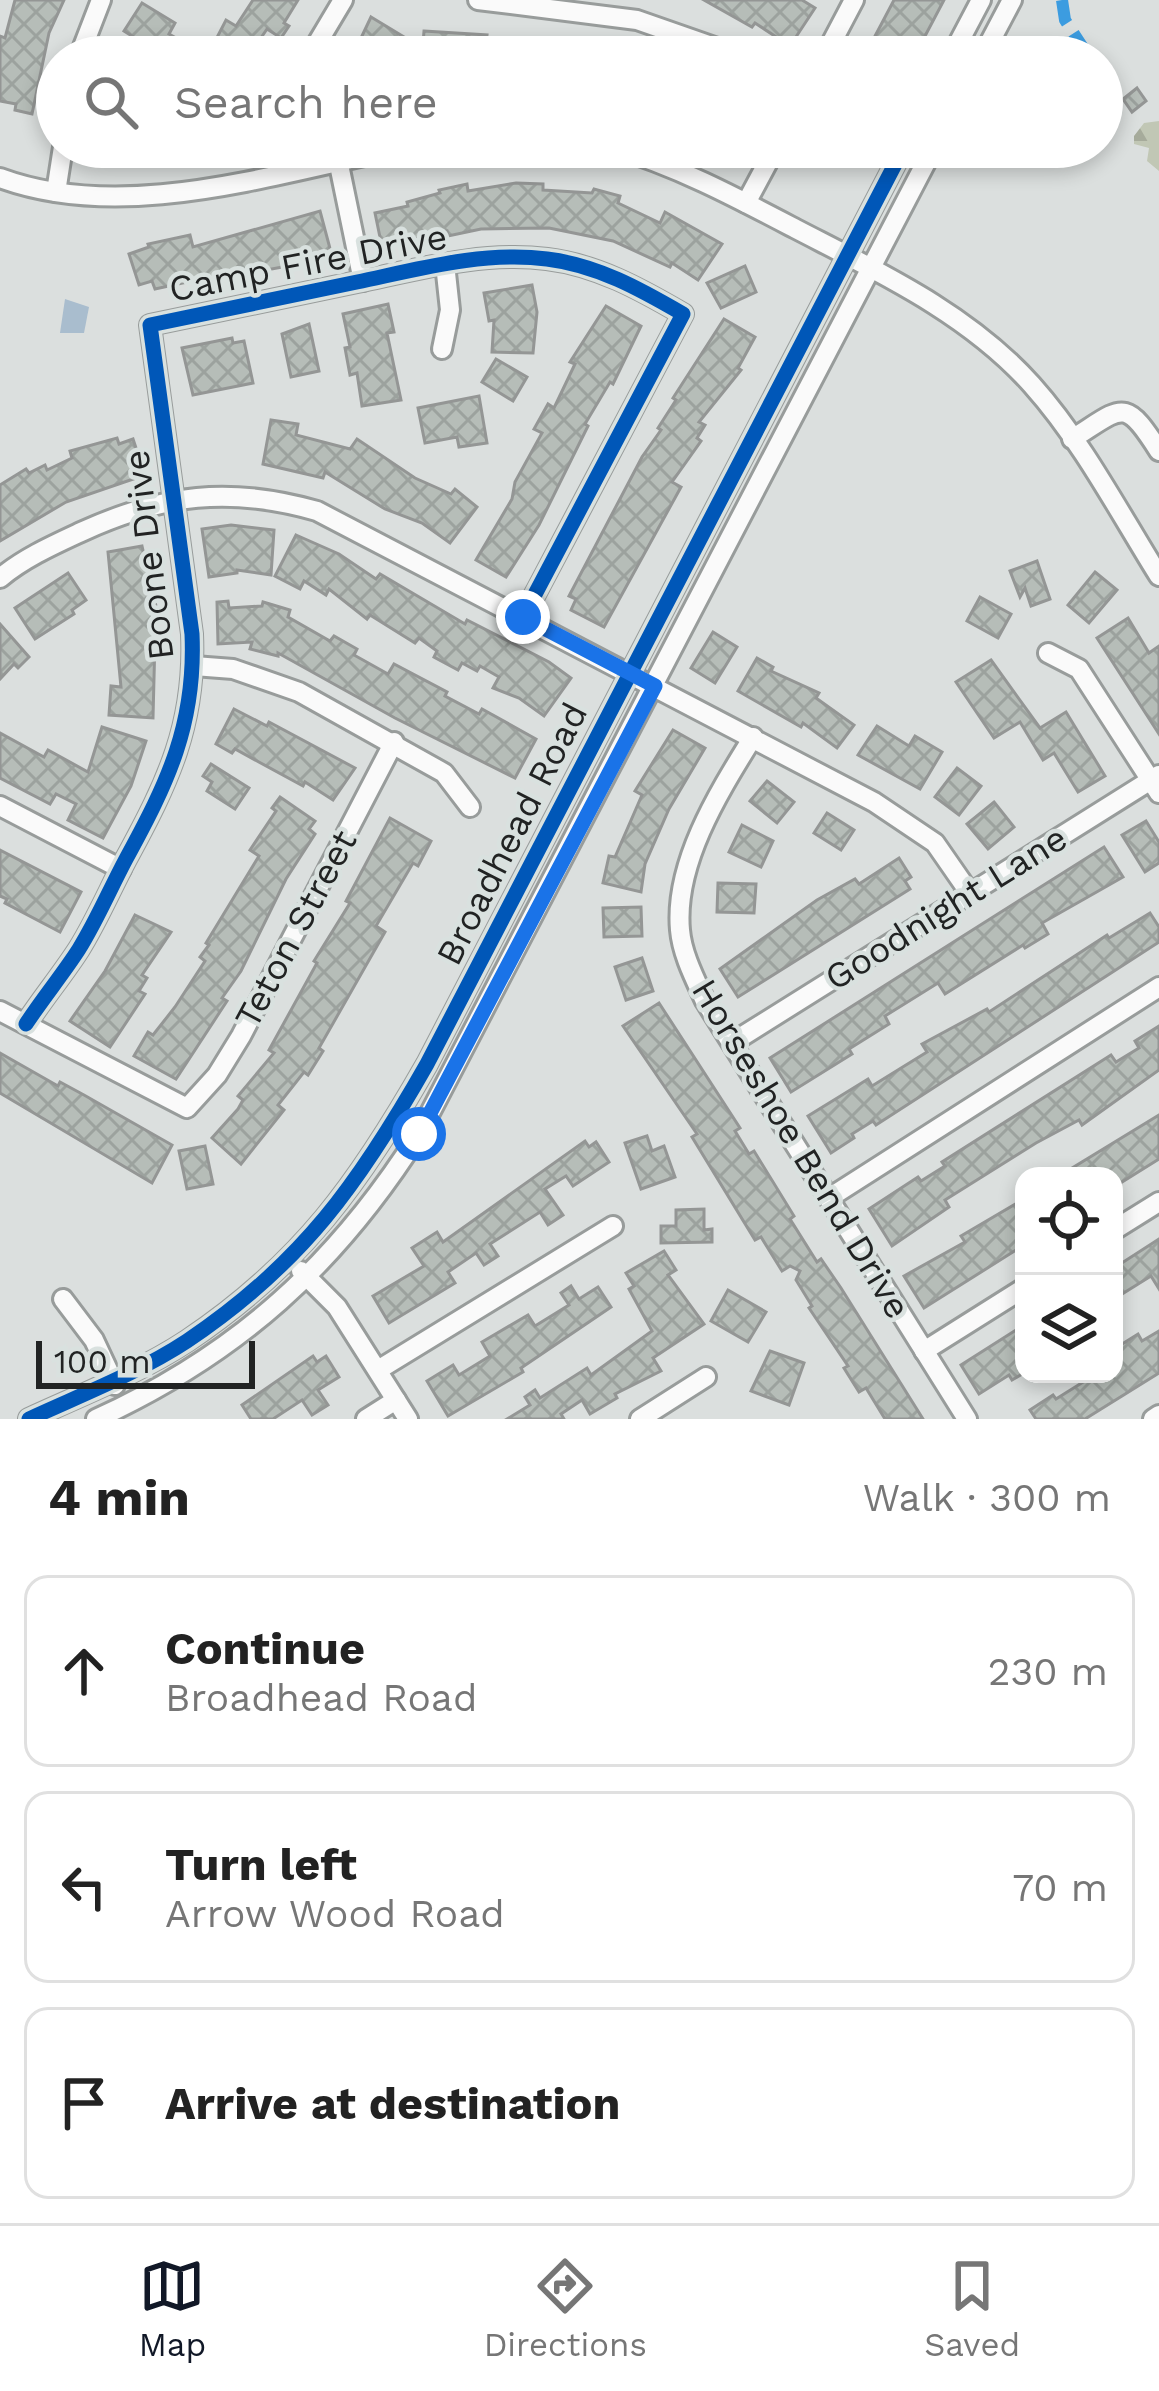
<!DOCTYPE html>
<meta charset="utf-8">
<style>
:root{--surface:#fff;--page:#f6f6f6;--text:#222;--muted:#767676;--line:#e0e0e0;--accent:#111827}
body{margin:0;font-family:"Work Sans",sans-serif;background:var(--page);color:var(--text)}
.controls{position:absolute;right:36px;bottom:36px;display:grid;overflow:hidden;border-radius:24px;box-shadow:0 6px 18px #0003}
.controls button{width:108px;height:108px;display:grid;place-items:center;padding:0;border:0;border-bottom:3px solid var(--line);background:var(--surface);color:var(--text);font:60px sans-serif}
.scale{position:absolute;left:36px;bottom:30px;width:219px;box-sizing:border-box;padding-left:12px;border:6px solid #212323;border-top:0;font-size:33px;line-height:42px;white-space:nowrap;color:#212323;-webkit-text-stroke:9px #d9e1df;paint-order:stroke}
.stop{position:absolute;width:36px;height:36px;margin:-27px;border:9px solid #1a73e8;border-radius:50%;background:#fff}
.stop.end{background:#1a73e8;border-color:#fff;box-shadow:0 3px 12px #0008}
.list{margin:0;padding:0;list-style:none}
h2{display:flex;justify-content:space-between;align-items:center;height:156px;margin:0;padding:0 48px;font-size:51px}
h2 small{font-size:39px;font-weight:400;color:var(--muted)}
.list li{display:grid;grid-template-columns:78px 1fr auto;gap:36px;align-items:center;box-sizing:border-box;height:192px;margin:0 24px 24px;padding:0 24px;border:3px solid var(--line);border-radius:24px}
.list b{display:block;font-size:45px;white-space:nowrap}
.list p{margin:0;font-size:39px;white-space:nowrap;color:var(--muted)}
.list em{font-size:39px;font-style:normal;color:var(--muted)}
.icon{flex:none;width:66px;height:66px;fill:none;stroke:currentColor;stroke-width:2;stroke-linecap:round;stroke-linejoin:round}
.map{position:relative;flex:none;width:1159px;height:1419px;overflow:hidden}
.search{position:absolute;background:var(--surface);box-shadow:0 6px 18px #0003;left:36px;right:36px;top:36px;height:132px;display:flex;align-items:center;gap:30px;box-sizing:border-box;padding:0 42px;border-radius:66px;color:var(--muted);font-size:45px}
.sheet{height:804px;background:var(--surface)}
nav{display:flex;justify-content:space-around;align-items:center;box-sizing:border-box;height:168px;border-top:3px solid var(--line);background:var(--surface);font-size:33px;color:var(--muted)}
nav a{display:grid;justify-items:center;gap:6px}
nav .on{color:var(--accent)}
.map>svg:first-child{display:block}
</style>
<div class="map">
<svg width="1159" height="1419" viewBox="0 0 1159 1419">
<defs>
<pattern id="forest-firs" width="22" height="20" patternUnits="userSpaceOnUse" patternTransform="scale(3)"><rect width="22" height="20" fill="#c1c7b5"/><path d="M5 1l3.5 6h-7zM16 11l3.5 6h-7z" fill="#a6ab9b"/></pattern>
<pattern id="building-cross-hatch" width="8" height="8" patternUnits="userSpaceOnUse" patternTransform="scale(3)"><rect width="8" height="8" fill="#b6bdb8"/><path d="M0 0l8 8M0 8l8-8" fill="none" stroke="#9ca29e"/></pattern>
</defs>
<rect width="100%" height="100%" fill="#dbdfde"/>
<polygon fill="url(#forest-firs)" points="1159,121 1159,171 1147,161 1149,148 1134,144 1134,136 1144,123"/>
<polygon fill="#a9bdce" points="65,299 89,307 84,333 60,333"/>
<g fill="url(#building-cross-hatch)" stroke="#949695" stroke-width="3">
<polygon points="15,0 64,0 49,33 32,114 15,110 16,104 0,101 0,36 5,38"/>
<polygon points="253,0 298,0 284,23 289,26 281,38 267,29 248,57 219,57 210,51 226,20 236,26"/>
<polygon points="704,0 802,0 815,8 790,46 755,23 752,27"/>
<polygon points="894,0 944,0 914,57 864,57"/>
<polygon points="142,3 175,23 169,34 176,38 164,56 124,31"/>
<polygon points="371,17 404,37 391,57 352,57"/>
<polygon points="424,31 487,35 486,43 512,45 513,39 575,44 573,57 422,57"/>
<polygon points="1137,88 1146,101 1132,112 1123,99"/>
<polygon points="516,183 543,184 543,190 592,193 594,189 620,196 618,203 660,223 665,212 722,244 698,280 672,263 670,267 613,241 549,228 481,229 448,236 447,231 382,247 375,213 408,206 407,202 440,193 439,190 467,184 468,191"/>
<polygon points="320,211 332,256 304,263 239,275 238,271 155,289 152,281 139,285 129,254 149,247 148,244 190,235 193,247"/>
<polygon points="745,266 756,292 721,308 707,283"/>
<polygon points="532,285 537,312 533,353 492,352 494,320 489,321 484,293"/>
<polygon points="388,304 394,332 387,333 401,400 362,406 357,373 350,375 345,348 350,347 343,314"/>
<polygon points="606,306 641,326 613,384 610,382 585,424 588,426 539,525 506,577 476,560 512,499 515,482 542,433 534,429 548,404 554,408 575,364 570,362"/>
<polygon points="724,319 755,337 738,368 741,370 699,422 705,425 697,438 701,441 672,482 681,487 604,627 571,610 576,599 569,596 642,457 661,430 658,428 676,400 673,398"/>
<polygon points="309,324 319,371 291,377 282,334"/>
<polygon points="232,338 233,343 244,341 253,383 193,395 182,348"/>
<polygon points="496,359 527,377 513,401 482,382"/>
<polygon points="479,396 487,443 459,447 457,437 425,443 418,408"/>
<polygon points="271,420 298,424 296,435 350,449 357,439 415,478 451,494 455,489 477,507 450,543 422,523 385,509 325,472 323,478 263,464"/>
<polygon points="117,438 119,444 133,439 145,475 66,502 0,541 0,485 26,469 29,473 45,465 47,470 72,458 70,451"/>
<polygon points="231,525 274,530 271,575 237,570 237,573 209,577 202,529"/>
<polygon points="296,535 339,554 376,579 380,574 465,624 467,620 549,662 571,678 544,716 519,698 493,688 499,677 480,666 477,671 462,663 458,670 434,657 437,651 419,638 415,643 370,615 367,619 329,589 326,595 304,581 300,589 275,576"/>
<polygon points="142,546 156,606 153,606 158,639 155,639 153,718 109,715 111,686 121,687 108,552"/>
<polygon points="1037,561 1050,599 1031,606 1025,588 1020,597 1010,571"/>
<polygon points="1095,572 1117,590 1089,623 1068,605"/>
<polygon points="68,573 86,600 72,610 74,614 35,639 15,608"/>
<polygon points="980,597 1011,614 998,638 967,621"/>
<polygon points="228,601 229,608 262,606 263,602 290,610 288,617 330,641 334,636 357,649 354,655 388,674 394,664 447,692 445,696 479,714 482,709 536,739 515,778 395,718 278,653 278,656 250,649 252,642 218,644 217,602"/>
<polygon points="1128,618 1149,653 1159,646 1159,734 1097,638"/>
<polygon points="0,624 29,657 18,668 14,664 0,679"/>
<polygon points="713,632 737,647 715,683 691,668"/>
<polygon points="757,658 773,667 771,671 819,693 816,698 854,725 837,748 803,723 801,727 738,691"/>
<polygon points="991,660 1040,728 1066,712 1105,776 1078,792 1054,753 1043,760 1020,722 994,738 956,682"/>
<polygon points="234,709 267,726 269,722 355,768 333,800 305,782 303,786 235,749 232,753 216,744"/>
<polygon points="877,726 909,746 915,736 942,752 920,789 858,755"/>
<polygon points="102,727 146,741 131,786 103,838 68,820 76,804 56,794 50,804 0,778 0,733 44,757 48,750 88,772"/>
<polygon points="673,730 705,748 669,809 645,864 641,892 603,883 609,856 615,857 642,795 635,791"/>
<polygon points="211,764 249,788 235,809 207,791 212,782 203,776"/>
<polygon points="957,768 981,786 959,815 935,797"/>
<polygon points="767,781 794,802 777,823 750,801"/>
<polygon points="280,797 315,821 309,829 315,834 286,879 241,971 222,998 227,1001 176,1079 134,1056 148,1032 153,1035 175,1007 205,961 200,957 209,945 206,943 259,856 250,850 276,811 272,808"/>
<polygon points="994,802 1014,827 988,849 967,824"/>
<polygon points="827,813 854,830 841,850 814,833"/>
<polygon points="390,818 431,841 418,866 413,863 376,926 385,932 319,1048 323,1051 308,1075 304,1072 278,1105 284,1110 241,1164 212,1138 238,1109 243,1100 238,1096 274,1053 269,1050 317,963 314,961 350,903 346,901"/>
<polygon points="1146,821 1159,842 1159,863 1145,872 1122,835"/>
<polygon points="742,825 773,841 761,867 729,852"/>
<polygon points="1104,847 1123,877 1042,923 1048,934 1025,948 1023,945 945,994 938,983 885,1016 889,1024 849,1049 852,1054 791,1092 770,1058"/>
<polygon points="0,850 81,892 60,932 5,903 7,899 0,896"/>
<polygon points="899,858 911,877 905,881 910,889 738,997 720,969 817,900 855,879 859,884"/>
<polygon points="718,883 756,884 754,913 717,912"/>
<polygon points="641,907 642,936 604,937 603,908"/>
<polygon points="1150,913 1159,927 1159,942 876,1125 873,1121 852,1134 854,1138 831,1153 808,1116 868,1079 872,1086 927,1052 922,1044 987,1009 989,1012 1107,935 1109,938"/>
<polygon points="135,915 171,932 142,975 147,978 139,991 145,994 110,1047 70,1021 105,971"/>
<polygon points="642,958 653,991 626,1000 615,967"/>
<polygon points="659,1003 740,1128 735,1131 749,1154 754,1151 794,1216 790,1219 817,1262 821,1259 841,1288 923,1419 885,1419 866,1388 859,1392 844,1368 848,1366 809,1308 812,1306 796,1280 800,1271 790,1266 782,1271 761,1237 755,1240 692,1137 697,1134 623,1026"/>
<polygon points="1159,1026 1159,1070 1082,1125 1079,1120 1036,1143 945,1200 949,1207 892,1246 869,1209 918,1177 921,1181 945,1166 942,1162 1111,1055 1116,1062 1139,1048 1135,1041"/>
<polygon points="0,1053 58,1086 60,1082 84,1095 172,1145 152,1183 0,1093"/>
<polygon points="1159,1115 1159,1159 1114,1187 1114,1176 1059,1176"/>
<polygon points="647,1136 652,1151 664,1146 675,1177 641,1189 625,1143"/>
<polygon points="585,1141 589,1147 596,1142 609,1162 573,1186 566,1176 545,1189 563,1215 548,1225 540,1212 490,1244 498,1256 484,1265 476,1253 448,1272 455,1283 389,1323 373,1296 424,1266 412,1248 437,1232 443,1242"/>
<polygon points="205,1146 213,1184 187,1189 179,1151"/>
<polygon points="1024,1199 1024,1245 924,1308 904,1276 965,1242 961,1236"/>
<polygon points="704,1209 704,1230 712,1229 712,1242 661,1243 661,1226 676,1226 676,1210"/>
<polygon points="1159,1239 1159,1289 1151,1276 1114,1299 1114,1268"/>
<polygon points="664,1251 676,1270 668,1275 704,1324 653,1358 661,1371 615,1394 617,1398 590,1414 582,1400 561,1414 564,1419 507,1419 530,1405 525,1397 535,1390 540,1398 587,1368 591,1375 652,1331 629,1289 634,1286 626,1273"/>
<polygon points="571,1286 579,1299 598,1287 611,1307 521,1368 523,1372 448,1416 427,1381 453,1365 459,1375 490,1356 482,1342 528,1315 535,1326 569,1305 561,1293"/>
<polygon points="728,1290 766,1312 748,1342 711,1321"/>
<polygon points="1024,1325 1024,1373 1012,1380 1009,1375 979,1394 961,1365"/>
<polygon points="1159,1331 1159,1373 1085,1419 1036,1419 1030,1410 1053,1395 1056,1399 1096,1374 1114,1374 1114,1349 1138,1334 1142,1341"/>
<polygon points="770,1351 804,1363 789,1405 751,1391"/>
<polygon points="313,1356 317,1362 326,1356 339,1377 318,1390 328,1405 312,1415 302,1400 273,1419 251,1419 242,1405"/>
</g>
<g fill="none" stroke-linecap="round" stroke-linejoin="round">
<g stroke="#989c9b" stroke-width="24">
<g id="minor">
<polyline points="478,0 637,20 743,57"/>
<polyline points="79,57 101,0"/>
<polyline points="309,57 343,0"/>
<polyline points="824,57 854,0"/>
<polyline points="951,57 981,0"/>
<polyline points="982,57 1012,0"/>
<path d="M612 147C677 166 737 198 796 229 879 272 969 314 1032 385 1082 441 1119 512 1159 576"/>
<polyline points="338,160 363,281"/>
<path d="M0 178C127 225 281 171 408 147"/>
<polyline points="56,192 63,147"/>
<polyline points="746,203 776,147"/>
<polyline points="442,349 450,310 445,264"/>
<path d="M1072 439C1123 407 1124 396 1159 451"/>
<path d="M0 578C24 558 53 545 81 532 164 494 229 486 317 511L874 802 935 843 969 892"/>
<polyline points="1048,653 1079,669 1159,793"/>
<polyline points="194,666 233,669 299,692 444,773 470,807"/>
<path d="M753 737C719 792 674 863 680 930 682 954 695 979 705 1001L967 1419"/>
<polyline points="0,806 121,869"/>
<polyline points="0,1011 187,1108 217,1075 241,1036 394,742"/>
<path d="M26 1024C43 998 63 974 79 949 97 920 110 889 126 859 168 782 196 724 192 634L150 325C219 311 288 297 357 282 419 269 483 251 547 259 597 265 640 289 683 314L523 617"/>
<polyline points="733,1042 1159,775"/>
<polyline points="829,1198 1159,987"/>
<polyline points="1114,1230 1159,1202"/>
<polyline points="301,1271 337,1307 408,1419"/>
<polyline points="63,1299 94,1340 115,1385"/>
<polyline points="924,1351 1024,1288"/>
<polyline points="378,1370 613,1226"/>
<path d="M29 1419C81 1395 140 1372 187 1341 302 1264 360 1182 427 1064L904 147"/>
<path d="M96 1419C238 1354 336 1265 419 1134L934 147"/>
<polyline points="366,1419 396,1400"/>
<polyline points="640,1419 706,1377"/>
<polyline points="1153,1419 1159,1415"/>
</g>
</g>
<use href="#minor" stroke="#fafafa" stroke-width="18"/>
<g stroke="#3c9ce0" stroke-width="12" stroke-dasharray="24 12" stroke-linecap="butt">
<polyline points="1062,0 1065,20 1089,57"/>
<polyline points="1102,76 1115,95"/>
</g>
<g stroke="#d9e1df" stroke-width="22">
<g id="cycleway">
<path d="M26 1024C43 998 63 974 79 949 97 920 110 889 126 859 168 782 196 724 192 634L150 325C219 311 288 297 357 282 419 269 483 251 547 259 597 265 640 289 683 314L523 617"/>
<path d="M29 1419C81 1395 140 1372 187 1341 302 1264 360 1182 427 1064L904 147"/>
</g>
</g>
<use href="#cycleway" stroke="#0057b8" stroke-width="15"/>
</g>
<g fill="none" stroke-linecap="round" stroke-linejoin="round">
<polyline stroke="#1a73e8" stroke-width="15" points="419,1134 655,686 523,617"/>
</g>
<g text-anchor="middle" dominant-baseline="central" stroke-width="9" stroke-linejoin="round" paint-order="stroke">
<g font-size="36" fill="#212323" stroke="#d9e1df">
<text transform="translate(308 263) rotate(-11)">Camp Fire Drive</text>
<text transform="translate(149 555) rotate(-97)">Boone Drive</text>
<text transform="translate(512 834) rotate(-63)">Broadhead Road</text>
<text transform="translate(946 908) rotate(-32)">Goodnight Lane</text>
<text transform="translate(296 929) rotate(-62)">Teton Street</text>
<text transform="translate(801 1149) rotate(59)">Horseshoe Bend Drive</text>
</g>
</g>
</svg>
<div class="controls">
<button><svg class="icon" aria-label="locate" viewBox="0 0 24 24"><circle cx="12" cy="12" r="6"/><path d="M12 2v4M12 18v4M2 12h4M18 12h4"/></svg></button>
<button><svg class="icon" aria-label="layers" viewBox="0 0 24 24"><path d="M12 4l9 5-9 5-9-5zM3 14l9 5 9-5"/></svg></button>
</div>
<div class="scale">100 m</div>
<div class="stop" style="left:419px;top:1134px"></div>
<div class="stop end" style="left:523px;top:617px"></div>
<div class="search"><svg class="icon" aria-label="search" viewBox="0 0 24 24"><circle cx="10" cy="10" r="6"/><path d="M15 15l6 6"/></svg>Search here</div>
</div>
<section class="sheet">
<h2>4 min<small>Walk · 300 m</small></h2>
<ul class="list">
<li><svg class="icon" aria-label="ahead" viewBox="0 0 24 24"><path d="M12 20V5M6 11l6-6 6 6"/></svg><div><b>Continue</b><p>Broadhead Road</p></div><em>230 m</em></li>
<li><svg class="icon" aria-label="left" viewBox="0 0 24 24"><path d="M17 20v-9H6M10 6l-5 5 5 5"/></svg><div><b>Turn left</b><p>Arrow Wood Road</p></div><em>70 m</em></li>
<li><svg class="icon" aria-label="arrive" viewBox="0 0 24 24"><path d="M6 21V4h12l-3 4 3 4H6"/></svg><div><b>Arrive at destination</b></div></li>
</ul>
</section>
<nav>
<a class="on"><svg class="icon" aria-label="map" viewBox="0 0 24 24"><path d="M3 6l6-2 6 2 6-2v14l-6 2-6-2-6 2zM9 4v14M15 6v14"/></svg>Map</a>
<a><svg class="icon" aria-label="directions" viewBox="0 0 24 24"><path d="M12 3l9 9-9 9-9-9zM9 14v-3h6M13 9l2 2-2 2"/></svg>Directions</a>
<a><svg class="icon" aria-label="saved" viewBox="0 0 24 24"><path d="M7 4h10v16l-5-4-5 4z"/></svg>Saved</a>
</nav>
